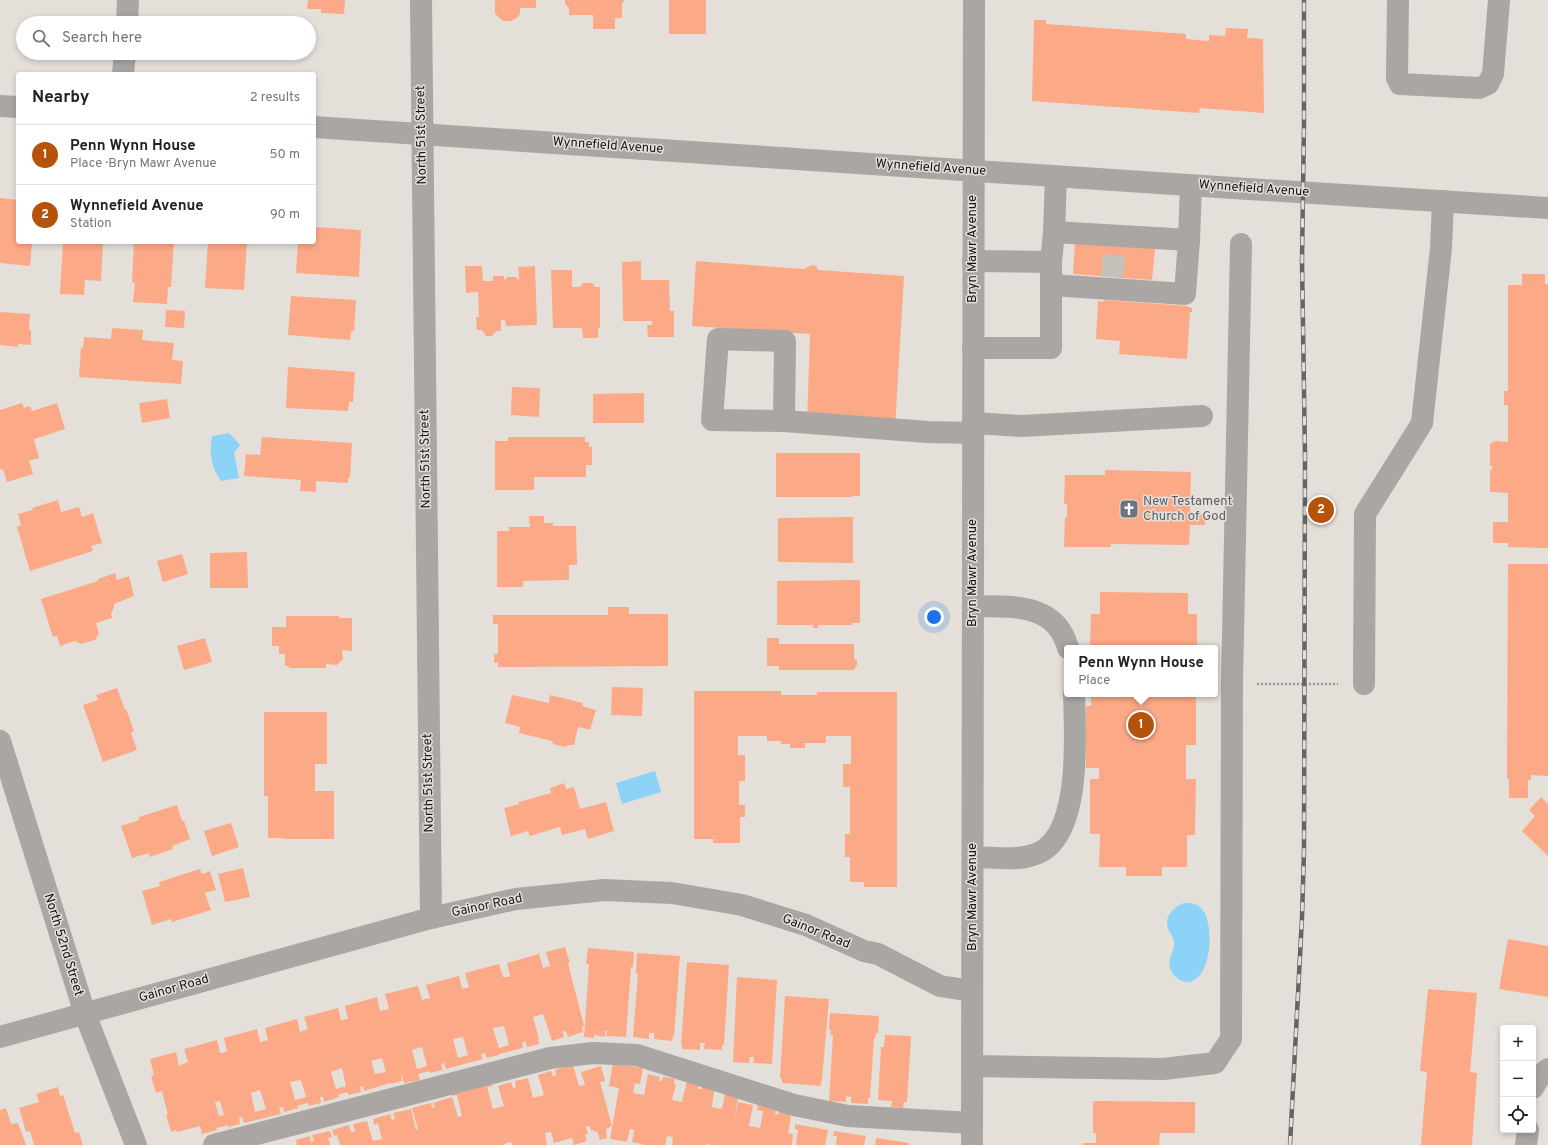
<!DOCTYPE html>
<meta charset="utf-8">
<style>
:root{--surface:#fff;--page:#f6f6f6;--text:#222;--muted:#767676;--line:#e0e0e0;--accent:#b45309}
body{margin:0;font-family:Overpass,sans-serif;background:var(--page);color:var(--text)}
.controls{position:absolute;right:12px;bottom:12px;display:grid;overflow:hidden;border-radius:4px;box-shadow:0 2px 6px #0003}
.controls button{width:36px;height:36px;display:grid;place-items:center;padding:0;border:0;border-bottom:1px solid var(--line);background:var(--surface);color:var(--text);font:20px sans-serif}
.you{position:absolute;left:934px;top:617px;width:14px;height:14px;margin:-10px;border:3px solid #fff;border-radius:50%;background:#1a73e8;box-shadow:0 0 0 6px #1a73e833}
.badge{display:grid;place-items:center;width:26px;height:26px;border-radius:50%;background:var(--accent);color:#fff;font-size:13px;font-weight:700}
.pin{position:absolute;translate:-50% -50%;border:2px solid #fff;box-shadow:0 1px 4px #0006}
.popup{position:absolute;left:1064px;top:645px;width:154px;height:52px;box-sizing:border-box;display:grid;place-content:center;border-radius:4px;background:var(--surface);filter:drop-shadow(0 1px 3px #0005);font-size:13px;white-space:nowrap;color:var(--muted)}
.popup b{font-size:15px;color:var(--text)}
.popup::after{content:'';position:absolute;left:50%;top:100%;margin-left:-8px;border:8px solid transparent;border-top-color:var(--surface)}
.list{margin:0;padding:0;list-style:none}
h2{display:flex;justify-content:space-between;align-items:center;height:52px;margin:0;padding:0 16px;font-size:17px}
h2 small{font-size:13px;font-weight:400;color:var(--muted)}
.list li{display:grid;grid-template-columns:26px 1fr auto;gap:12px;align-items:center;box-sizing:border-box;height:60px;padding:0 16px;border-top:1px solid var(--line)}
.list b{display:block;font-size:15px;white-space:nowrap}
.list p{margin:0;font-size:13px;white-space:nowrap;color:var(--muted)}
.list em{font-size:13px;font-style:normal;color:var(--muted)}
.icon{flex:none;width:22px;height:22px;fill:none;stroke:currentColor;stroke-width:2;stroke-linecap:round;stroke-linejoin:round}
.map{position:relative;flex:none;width:1548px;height:1145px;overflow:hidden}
.search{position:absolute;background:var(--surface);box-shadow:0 2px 6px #0003;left:16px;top:16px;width:300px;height:44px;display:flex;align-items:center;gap:10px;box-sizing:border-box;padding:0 14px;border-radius:22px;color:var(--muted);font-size:15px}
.panel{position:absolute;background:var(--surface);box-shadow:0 2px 6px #0003;left:16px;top:72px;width:300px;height:172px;border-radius:4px}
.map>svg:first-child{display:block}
</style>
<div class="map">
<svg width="1548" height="1145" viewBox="0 0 1548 1145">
<rect width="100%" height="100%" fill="#e5dfd9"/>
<g fill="#8dd3f8">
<path d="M229 433 240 445 234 453 239 478 221 481C211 466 209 454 212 436Z"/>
<polygon points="655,771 661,792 622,804 616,783"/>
<path d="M1184 903C1190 903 1196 903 1201 908 1215 921 1213 980 1188 982 1177 982 1167 970 1170 959 1171 954 1174 950 1174 945 1175 938 1170 934 1168 928 1164 916 1174 907 1184 903Z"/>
</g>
<g fill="#fca987" fill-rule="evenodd">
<polygon points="308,0 345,0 344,14 321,13 321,9 307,9"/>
<polygon points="495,0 536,0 536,8 520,8 520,14 517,18 511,21 504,21 499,18 495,13"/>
<polygon points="565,0 624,0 624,2 622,2 622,18 615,18 615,29 593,29 593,15 569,15 569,8 565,4"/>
<rect x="669" y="0" width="37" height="34"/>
<polygon points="1034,20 1046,20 1046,24 1186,34 1186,39 1209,41 1209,35 1225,36 1226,28 1248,29 1247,38 1263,39 1264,113 1200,108 1199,113 1032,101"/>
<polygon points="0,198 18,200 18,242 32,242 30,266 0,263"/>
<polygon points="314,227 361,230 359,277 296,273 298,242 314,242"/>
<polygon points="63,242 103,242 101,281 85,280 84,295 60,294"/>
<polygon points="134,242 174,242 171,287 168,287 167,304 133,302 135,283 132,282"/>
<polygon points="208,242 247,242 244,290 205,288"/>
<polygon points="1075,243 1155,248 1152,280 1073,274"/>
<polygon points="641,261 641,280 669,280 670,311 674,311 674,337 648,337 647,325 652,325 652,321 623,321 622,262"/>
<polygon points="696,261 804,269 812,265 816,266 818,270 904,276 895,427 807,422 810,334 692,326"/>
<polygon points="465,266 482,266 483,281 493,281 493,276 504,276 504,281 507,277 516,277 519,281 518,267 535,266 537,325 506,326 505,320 501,320 501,331 496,331 492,336 486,336 482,330 477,330 476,317 479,317 478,292 466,293"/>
<polygon points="551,270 572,270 572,287 580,287 583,283 592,283 595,287 600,287 600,328 598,328 598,338 583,338 582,328 553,328"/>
<polygon points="1522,274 1545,274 1545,284 1548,284 1548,548 1508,547 1508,543 1493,543 1493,522 1508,522 1508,493 1490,492 1490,471 1493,467 1490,465 1490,444 1495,441 1508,442 1508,405 1504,405 1504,391 1508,391 1508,285 1522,285"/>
<polygon points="291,296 356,300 354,331 351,331 350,340 288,335"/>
<polygon points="1104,300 1188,306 1188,307 1192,308 1192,312 1190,312 1187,359 1119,354 1120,341 1096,339 1098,301 1103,302"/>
<polygon points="166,310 185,311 184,328 165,327"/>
<polygon points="0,312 30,314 29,330 31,330 31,345 18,344 18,347 0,345"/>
<polygon points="112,328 143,330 142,340 174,343 172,360 183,361 181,384 79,377 81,347 83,348 84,337 111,339"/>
<polygon points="288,367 355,372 353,402 349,402 348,411 286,408"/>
<polygon points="512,387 540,388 539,417 511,415"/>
<polygon points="644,393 644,423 593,423 593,394"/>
<polygon points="167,399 170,418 142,423 139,403"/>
<polygon points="22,403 24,408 30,406 32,411 57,403 65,429 34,439 39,458 29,461 33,474 7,482 3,469 1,470 0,468 0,410"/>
<polygon points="262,437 352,443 350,477 348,478 348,483 316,481 316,492 300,491 301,480 244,476 246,454 260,455"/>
<polygon points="508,437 585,437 585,442 589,442 589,447 592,447 592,465 586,465 586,477 534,477 534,490 495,490 495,441 508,441"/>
<polygon points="776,453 860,453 860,496 852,496 852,497 776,497"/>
<polygon points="1105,470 1191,472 1190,514 1205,514 1205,525 1190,525 1189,545 1111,544 1111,547 1064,547 1065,517 1067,517 1067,504 1064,504 1065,475 1105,475"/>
<polygon points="58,500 61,512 79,507 82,517 93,513 102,543 91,546 93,551 30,571 17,527 21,525 18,514 33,510 32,508"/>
<polygon points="529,516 544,516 544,523 553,523 553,526 576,526 577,565 569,565 569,580 523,581 523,587 497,587 497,531 509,531 509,527 530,527"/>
<polygon points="853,517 853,563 778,562 778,518"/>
<polygon points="247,552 248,588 210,588 210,553"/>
<polygon points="182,554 188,574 163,582 157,561"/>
<polygon points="1508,564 1548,564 1548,776 1531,775 1531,780 1528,780 1528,798 1509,798 1509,779 1507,779"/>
<polygon points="115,573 117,580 129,576 134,596 114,604 114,607 111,614 112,618 96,623 99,633 95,640 81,644 75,641 60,646 57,636 53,637 41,599 98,581 98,579"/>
<polygon points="860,580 860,623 852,623 852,625 818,625 818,628 813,628 813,625 777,625 777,581"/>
<polygon points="1100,592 1188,593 1188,614 1197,614 1197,648 1090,648 1091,614 1100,614"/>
<polygon points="608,607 629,607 629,614 668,614 668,666 498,667 498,662 494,663 494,654 498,654 498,624 493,624 493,615 608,615"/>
<polygon points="286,616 339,616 339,618 352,618 352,651 342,650 343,659 337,665 326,664 326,668 289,668 289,666 285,666 285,654 279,654 279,646 272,646 272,627 286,627"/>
<polygon points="205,638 212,662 184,670 177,646"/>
<polygon points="767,638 779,638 779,644 854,644 854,659 857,660 857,665 854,670 779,670 779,666 767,666"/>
<polygon points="612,687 643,688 642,716 611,715"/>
<polygon points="117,688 125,710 126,709 134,731 131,733 137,750 103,762 83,705 98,700 96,695"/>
<polygon points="694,691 781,691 781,695 817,695 817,692 897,692 897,887 864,887 864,882 850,882 850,857 845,857 845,834 850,834 850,787 843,787 843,764 851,764 851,736 826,736 826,743 805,743 805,748 790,748 790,744 781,744 781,741 767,741 767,736 738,736 738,755 745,755 745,781 739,781 739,805 745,805 745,817 740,817 740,843 713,843 713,839 694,839"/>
<polygon points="1099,694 1187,694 1187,697 1196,697 1196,745 1186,745 1186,779 1196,779 1195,835 1187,835 1187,867 1162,867 1162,876 1126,876 1126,867 1099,867 1100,834 1090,834 1090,779 1099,779 1099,768 1086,768 1086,706 1091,706 1091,697 1099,697"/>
<polygon points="512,695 549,703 550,695 583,703 582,706 596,710 590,730 578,727 574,745 569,745 565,747 553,744 552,741 519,733 520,727 505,723"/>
<polygon points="264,712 327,712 327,764 315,764 315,791 334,791 334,839 283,839 283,838 268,838 268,796 264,796"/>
<polygon points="564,783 566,789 574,787 580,809 606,802 614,831 588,839 585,829 562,835 560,827 530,836 528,831 511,836 504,808 519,804 519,802 551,793 550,788"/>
<polygon points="1541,797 1548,804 1548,856 1522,831 1535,816 1529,810"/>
<polygon points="177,805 182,821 184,821 190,839 172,846 173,849 150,857 149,853 132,858 121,826 139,820 139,817"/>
<polygon points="231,823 239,847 212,856 204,831"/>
<polygon points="243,868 250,897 225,902 218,874"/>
<polygon points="200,869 202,874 210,871 216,890 205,893 211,910 172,922 171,919 152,925 142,891 160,886 159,882"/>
<polygon points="1508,939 1548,946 1548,997 1499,989"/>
<path d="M565 947 570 963H568L584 1026 582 1027 583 1032 568 1037 566 1031H564L563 1032 564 1037 552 1041 543 1014 533 1017 539 1039H538L539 1044 527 1047 526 1042H524L522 1043 523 1048 499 1054V1055L487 1058 485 1053 481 1054 483 1059 446 1069 444 1063 441 1064 443 1070 430 1073 429 1071 418 1074 420 1080 404 1083 402 1075H401L402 1081 390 1084V1083L364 1091 363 1086 360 1087 361 1092 348 1095V1092L338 1095 339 1097 324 1102 323 1097H320L321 1103 308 1106V1103L297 1106 298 1108 284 1112 283 1107 279 1108 281 1114 244 1123 242 1117 239 1118 240 1124 228 1127 227 1125 222 1127 216 1128 217 1130 202 1134 200 1126 177 1132 176 1130 171 1132 166 1115H168L162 1091 156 1093 151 1076 154 1075 150 1059 176 1052 179 1066 188 1062 184 1049 217 1040 220 1053H223L227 1051 224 1038 257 1029 260 1042 268 1040 265 1028 297 1019 300 1032 308 1029 304 1017 338 1008 341 1020 348 1019 345 1006 377 997 380 1011 385 1010 389 1009 385 994 418 986 422 1000 425 999 430 998 426 985 459 976 462 989 466 988 469 987 465 973 499 964 503 977H508L510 976 507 963 539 954 543 968 546 967 550 966 546 952ZM504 1026 509 1045 499 1048 493 1028ZM463 1037 468 1055 458 1058 453 1039ZM422 1047 427 1066 417 1069 412 1050ZM382 1058 386 1072 375 1074 371 1061ZM342 1068 346 1086 336 1089 331 1072ZM301 1080 306 1097 295 1100 290 1082ZM260 1090 266 1109 255 1112 251 1093ZM220 1101 224 1115 219 1116 215 1102Z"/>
<polygon points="588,948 634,952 633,967 631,967 626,1037 606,1036 607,1031 605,1031 605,1037 594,1035 594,1038 584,1037 589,964 586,964"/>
<polygon points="637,953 680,956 674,1036 673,1036 672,1041 654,1039 654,1033 649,1033 649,1039 633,1037 638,974 636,974"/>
<polygon points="687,962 729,965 724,1045 722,1045 722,1050 704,1049 705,1043 700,1043 700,1050 682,1049 682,1044 681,1044"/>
<polygon points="737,977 777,980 772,1064 753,1063 754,1057 750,1057 749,1063 733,1062"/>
<polygon points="1428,989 1477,993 1470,1072 1477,1073 1472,1145 1421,1145 1427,1072 1420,1071"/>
<polygon points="785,996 829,999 822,1080 820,1086 782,1083 782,1079 780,1078"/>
<polygon points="830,1013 879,1016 878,1033 876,1033 875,1038 874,1038 870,1098 868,1098 868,1104 851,1103 851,1097 846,1096 846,1102 829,1101 833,1035 830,1035 831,1030 829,1030"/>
<polygon points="885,1035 911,1036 907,1102 904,1102 903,1108 891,1107 892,1101 878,1100 881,1047 884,1047"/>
<polygon points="613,1063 643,1068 640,1084 635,1083 633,1093 644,1095 648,1074 660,1077 659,1081 661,1082 663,1077 675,1079 674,1084 676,1084 672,1100 682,1102 687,1081 699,1083 698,1089 702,1089 702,1084 713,1086 714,1091 712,1107 722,1109 726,1089 739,1091 734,1121 738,1102 753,1105 749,1126 760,1128 763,1111 757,1110 758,1105 776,1108 775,1114 778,1115 779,1109 790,1112 790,1116 791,1117 788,1133 793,1134 792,1145 712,1145 706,1144 706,1145 672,1145 673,1137 667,1136 665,1145 645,1145 632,1142 634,1130 630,1129 627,1142 610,1139 619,1088 609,1086"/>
<polygon points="573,1065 579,1086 585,1085 581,1072 601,1066 605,1081 600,1082 612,1126 606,1129 607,1138 600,1140 597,1131 594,1132 594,1130 591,1131 590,1126 586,1127 588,1134 585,1134 587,1141 574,1145 572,1138 554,1143 551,1132 545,1133 547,1145 512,1145 511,1142 504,1144 504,1145 340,1145 337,1135 334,1136 332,1130 349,1125 351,1132 355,1132 353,1124 367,1121 373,1141 382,1139 378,1123 374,1125 373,1119 390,1114 392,1120 395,1119 393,1113 411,1109 416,1130 418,1129 412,1108 431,1103 433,1108 435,1108 433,1103 452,1097 458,1117 462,1116 457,1095 452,1096 450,1089 491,1079 492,1086 487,1087 493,1109 504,1106 498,1086 511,1082 513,1088 516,1087 515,1081 528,1078 533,1098 544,1095 538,1075 551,1071 553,1076 554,1076 556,1075 555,1070"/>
<polygon points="58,1087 60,1096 63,1095 75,1133 79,1132 83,1145 34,1145 30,1131 26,1132 19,1108 39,1102 36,1094"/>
<polygon points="1093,1101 1195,1102 1195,1133 1160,1133 1159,1145 1083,1145 1083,1143 1096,1143 1096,1133 1093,1133"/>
<polygon points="6,1108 11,1124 18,1123 26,1145 0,1145 0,1110"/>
<polygon points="795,1124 828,1130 825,1145 796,1145 798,1130 795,1129"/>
<polygon points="330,1131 332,1137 328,1138 330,1145 297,1145 296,1140 310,1136 311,1142 314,1141 312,1135"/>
<polygon points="834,1131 866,1136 864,1145 836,1145 837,1136 833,1136"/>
<polygon points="876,1138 909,1143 909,1145 875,1145"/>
</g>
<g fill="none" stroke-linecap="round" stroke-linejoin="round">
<polyline stroke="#c6c1bb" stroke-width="22" stroke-dasharray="22 11" stroke-linecap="butt" points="1112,277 1115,246"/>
<polyline stroke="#9a9691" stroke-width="2.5" stroke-dasharray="2 2" stroke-linecap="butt" points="1257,684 1338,684"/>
<g stroke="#a9a6a4" stroke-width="22">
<polyline points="421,0 431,918"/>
<polyline points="1398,0 1397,78 1400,84 1479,88 1488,84 1493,74 1499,0"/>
<polyline points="127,23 128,0"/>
<polyline points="123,74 125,53"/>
<polyline points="0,106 18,107"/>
<polyline points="314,127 1233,188 1548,208"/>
<polyline points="1189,240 1191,186"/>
<polyline points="973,261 1051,262"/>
<polyline points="1052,285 1185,294 1189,240 1054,232"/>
<polyline points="973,348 1051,348 1051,262 1054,232 1056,177"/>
<polyline points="784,421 785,341 718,339 712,420 784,421 927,432 973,433"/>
<polyline points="973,423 1022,426 1202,416"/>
<path d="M974 606C1011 607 1056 602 1068 648"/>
<polyline points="1364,684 1365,514 1422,423 1441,248 1443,201"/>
<polyline points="0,741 85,1014 136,1145"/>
<path d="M973 857C992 857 1015 861 1033 855 1083 841 1075 734 1074 694"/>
<polyline points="0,1037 431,918 516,899 604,890 672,893 742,905 806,925 864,951 878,954 940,986 972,991"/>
<polyline points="973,1066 1163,1069 1215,1063 1231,1039 1232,684 1241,244"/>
<polyline points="1533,1088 1540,1076 1548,1069"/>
<polyline points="214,1145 550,1058 593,1053 637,1055 794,1105 848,1116 972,1123"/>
<polyline points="972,1145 974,0"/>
<polyline points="1526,1145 1528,1130"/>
</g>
<g stroke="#686561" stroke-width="4.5">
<polyline id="rail" points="1290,1145 1302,918 1304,850 1305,455 1302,261 1304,123 1304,0"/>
</g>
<use href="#rail" stroke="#e5dfd9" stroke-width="3" stroke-dasharray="9" stroke-linecap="butt"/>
</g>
<defs>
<g id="church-square" transform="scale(1)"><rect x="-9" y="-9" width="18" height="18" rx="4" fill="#6b7280" stroke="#e5dfd9"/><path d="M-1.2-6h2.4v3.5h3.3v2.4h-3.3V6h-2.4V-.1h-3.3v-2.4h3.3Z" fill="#fff"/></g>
</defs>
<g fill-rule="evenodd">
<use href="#church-square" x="1129" y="509"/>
</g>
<g text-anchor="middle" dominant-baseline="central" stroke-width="3" stroke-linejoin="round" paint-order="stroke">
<g font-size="13" fill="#171512" stroke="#e5dfd9">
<text transform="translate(422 135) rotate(-91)">North 51st Street</text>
<text transform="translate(608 146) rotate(4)">Wynnefield Avenue</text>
<text transform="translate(931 168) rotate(4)">Wynnefield Avenue</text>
<text transform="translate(1254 189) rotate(4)">Wynnefield Avenue</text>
<text transform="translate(973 249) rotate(-90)">Bryn Mawr Avenue</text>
<text transform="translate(426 459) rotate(-91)">North 51st Street</text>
<text transform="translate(973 573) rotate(-90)">Bryn Mawr Avenue</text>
<text transform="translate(429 783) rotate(-91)">North 51st Street</text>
<text transform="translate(973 897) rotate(-90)">Bryn Mawr Avenue</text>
<text transform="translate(487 906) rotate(-12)">Gainor Road</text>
<text transform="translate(816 932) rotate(22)">Gainor Road</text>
<text transform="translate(63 945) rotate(73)">North 52nd Street</text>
<text transform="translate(174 989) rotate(-16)">Gainor Road</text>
</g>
<g font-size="13" fill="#5b616d" stroke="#e5dfd9" text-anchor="start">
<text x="1143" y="502">New Testament<tspan x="1143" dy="15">Church of God</tspan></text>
</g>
</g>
</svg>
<div class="controls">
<button>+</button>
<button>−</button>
<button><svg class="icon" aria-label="locate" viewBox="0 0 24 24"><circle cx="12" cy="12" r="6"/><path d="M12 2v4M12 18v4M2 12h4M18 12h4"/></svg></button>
</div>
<div class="you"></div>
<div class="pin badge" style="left:1141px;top:725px">1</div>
<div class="popup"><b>Penn Wynn House</b>Place</div>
<div class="pin badge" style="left:1321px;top:510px">2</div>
<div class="search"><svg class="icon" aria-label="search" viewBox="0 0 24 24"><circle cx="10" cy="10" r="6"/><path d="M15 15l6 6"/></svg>Search here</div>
<section class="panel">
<h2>Nearby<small>2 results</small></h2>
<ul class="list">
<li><span class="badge">1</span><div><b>Penn Wynn House</b><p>Place · Bryn Mawr Avenue</p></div><em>50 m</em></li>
<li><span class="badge">2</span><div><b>Wynnefield Avenue</b><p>Station</p></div><em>90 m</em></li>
</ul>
</section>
</div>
